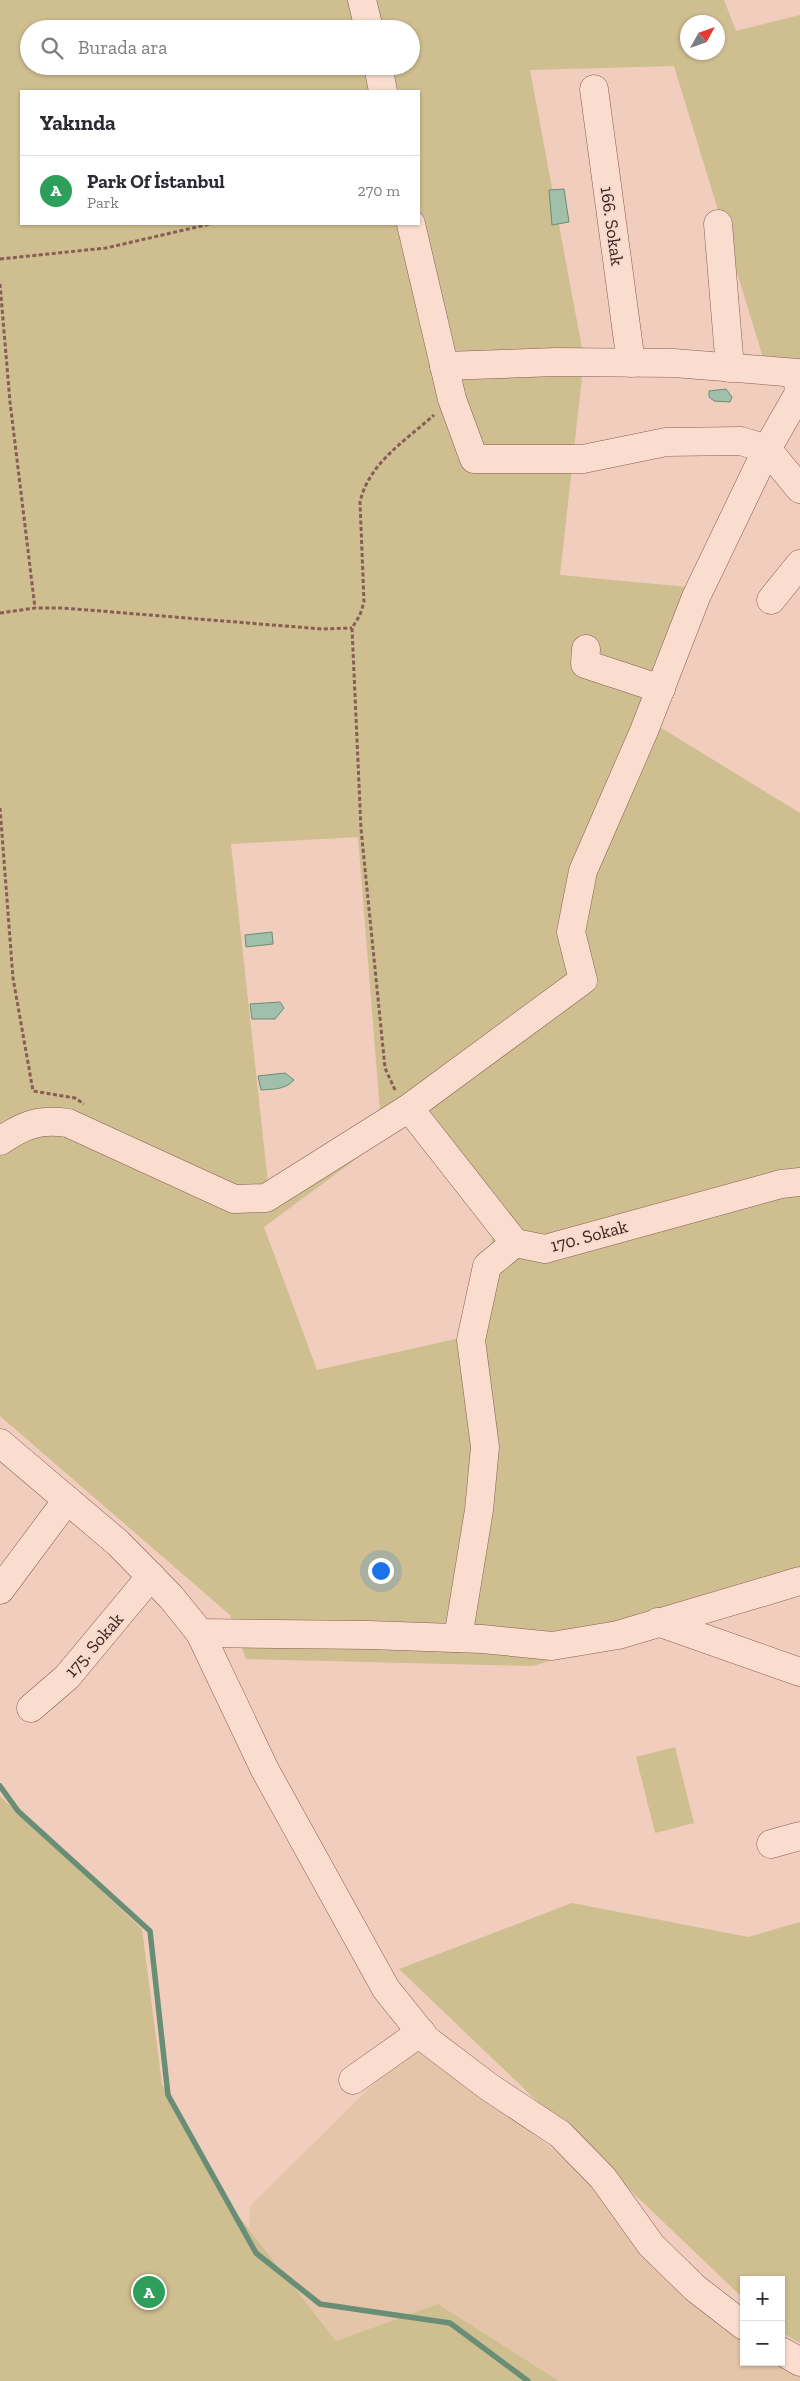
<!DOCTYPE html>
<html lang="tr">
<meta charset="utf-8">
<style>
:root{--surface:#fff;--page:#f2f2f3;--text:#2b2b33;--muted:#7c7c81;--line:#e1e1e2;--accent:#111827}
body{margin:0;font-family:"Zilla Slab",serif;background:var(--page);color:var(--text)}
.controls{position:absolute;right:15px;bottom:15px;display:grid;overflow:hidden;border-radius:0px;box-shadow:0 1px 4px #0004}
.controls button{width:45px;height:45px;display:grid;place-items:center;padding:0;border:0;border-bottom:1px solid var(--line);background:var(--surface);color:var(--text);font:25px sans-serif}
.compass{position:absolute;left:680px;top:15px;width:45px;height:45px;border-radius:50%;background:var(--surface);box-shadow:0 1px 4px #0004;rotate:50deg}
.you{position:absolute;left:380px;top:1570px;width:18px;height:18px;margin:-12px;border:4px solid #fff;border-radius:50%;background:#1a73e8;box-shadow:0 0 0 8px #1a73e833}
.badge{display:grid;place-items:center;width:32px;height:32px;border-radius:50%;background:var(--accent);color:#fff;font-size:16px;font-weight:700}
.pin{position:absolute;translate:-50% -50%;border:2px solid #fff;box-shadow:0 1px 5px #0006}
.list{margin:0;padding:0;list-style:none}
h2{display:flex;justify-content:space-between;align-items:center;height:65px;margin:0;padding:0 20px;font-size:21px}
h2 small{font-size:16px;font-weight:400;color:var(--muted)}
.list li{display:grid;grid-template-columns:32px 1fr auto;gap:15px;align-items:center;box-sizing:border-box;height:70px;padding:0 20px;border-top:1px solid var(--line)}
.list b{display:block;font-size:19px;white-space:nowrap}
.list p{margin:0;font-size:16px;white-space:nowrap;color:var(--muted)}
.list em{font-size:16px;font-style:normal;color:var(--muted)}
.icon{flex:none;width:28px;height:28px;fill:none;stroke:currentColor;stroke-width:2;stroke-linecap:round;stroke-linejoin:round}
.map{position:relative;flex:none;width:800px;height:2381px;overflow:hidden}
.search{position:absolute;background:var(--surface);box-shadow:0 1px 4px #0004;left:20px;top:20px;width:400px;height:55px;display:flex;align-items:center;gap:12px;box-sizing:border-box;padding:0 18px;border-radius:28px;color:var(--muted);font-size:19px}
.panel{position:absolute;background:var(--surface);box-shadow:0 1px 4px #0004;left:20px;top:90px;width:400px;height:135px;border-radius:0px}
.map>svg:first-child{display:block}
</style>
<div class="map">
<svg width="800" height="2381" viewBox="0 0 800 2381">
<rect width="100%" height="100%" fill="#f0cdbc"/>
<polygon fill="#e5c5a9" points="416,2042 573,2165 744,2324 744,2362 800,2361 800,2381 559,2381 438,2304 336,2341 249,2228 250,2206"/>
<g fill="#cebe90" fill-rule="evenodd">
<path d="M0 0H724L736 31 800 15V368L765 364 674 66 530 70 584 359 560 575 709 589 650 721 800 813V1581L533 1666 246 1659 230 1615 0 1416ZM688 22H718V52H688ZM29 29H411V66H29ZM21 91H419V224H21ZM358 837 381 1123 269 1192 231 844ZM410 1119 494 1226 478 1334 317 1370 264 1227Z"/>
<polygon points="675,1747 694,1823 655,1833 636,1757"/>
<polygon points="0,1796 142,1929 162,2084 217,2188 336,2341 438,2304 559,2381 0,2381"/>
<polygon points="572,1903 748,1937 800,1922 800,2343 781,2332 781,2280 744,2280 744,2299 399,1969"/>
</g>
<g fill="#a0c0ab" stroke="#688e76">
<polygon points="564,189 569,222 552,225 549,190"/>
<polygon points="726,389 732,397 730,402 714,401 709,397 709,391"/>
<polygon points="272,932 273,944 246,947 245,935"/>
<polygon points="280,1002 284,1008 275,1019 252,1019 250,1004"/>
<path d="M285 1073 294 1080C285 1090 273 1089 261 1090L258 1076Z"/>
</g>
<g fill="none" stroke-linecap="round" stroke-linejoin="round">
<polyline stroke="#688e76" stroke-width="5.5" points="0,1786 18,1811 150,1931 168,2095 256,2253 320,2304 450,2323 528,2381"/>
<g stroke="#885d55" stroke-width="29">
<g id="minor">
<polyline points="362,0 369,29"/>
<polyline points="378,66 383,91"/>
<polyline points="594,89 631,363"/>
<polyline points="411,224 452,399 474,459 583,459 666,442 741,441 767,449 800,489"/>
<polyline points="718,224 730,368"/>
<polyline points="771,600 800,564"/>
<polyline points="586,649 585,664 661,689"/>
<polyline points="409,1108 515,1243 545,1249 781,1184 800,1182"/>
<path d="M0 1141C24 1125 38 1119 68 1123L234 1199 266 1198 409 1108 583 980 571 932 583 871 644 731 696 597 767 449 799 393 797 373 674 363 556 362 444 366"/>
<polyline points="0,1443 118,1543 171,1597 200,1633 265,1770 386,1989 427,2040 489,2087 560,2134 603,2178 651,2245 695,2288 744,2326"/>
<polyline points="0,1590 67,1500"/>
<polyline points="658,1622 800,1672"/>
<polyline points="200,1633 369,1635 482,1639 552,1646 618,1635 800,1581"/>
<polyline points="458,1638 479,1510 485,1447 471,1340 487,1266 515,1243"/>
<polyline points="31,1708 67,1677 151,1576"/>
<polyline points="771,1844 800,1836"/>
<polyline points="353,2080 421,2032"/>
<polyline points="781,2351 800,2362"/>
</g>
</g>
<g stroke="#885d55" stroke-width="3" stroke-dasharray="4 2.5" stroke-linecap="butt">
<polyline points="0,259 106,248 210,224"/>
<polyline points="0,284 10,402 35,608"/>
<polyline points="0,613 35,608 63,608 322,629 352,628"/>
<polyline points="0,808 13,978 33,1091 75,1098 84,1104"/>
<path d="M395 1090 385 1068 361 829 352 628 360 615 364 602 360 502C369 463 405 441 434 415"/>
</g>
<use href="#minor" stroke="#faddcf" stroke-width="28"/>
</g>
<g text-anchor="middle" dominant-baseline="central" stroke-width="4.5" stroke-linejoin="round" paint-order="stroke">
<g font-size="18" fill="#361e1b" stroke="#f7dacc">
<text transform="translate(612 226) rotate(82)">166. Sokak</text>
<text transform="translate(589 1236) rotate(-15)">170. Sokak</text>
<text transform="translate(94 1645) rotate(-49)">175. Sokak</text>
</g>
</g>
</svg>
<div class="controls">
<button>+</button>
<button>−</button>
</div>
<svg class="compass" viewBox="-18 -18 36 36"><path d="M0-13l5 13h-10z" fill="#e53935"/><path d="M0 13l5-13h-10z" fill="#7c7c81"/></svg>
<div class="you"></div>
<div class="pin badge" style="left:149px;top:2292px;background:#2e9e5b">A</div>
<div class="search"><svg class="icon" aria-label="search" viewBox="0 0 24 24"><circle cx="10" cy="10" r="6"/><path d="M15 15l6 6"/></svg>Burada ara</div>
<section class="panel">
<h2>Yakında<small></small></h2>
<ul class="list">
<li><span class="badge" style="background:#2e9e5b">A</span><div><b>Park Of İstanbul</b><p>Park</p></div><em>270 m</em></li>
</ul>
</section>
</div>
